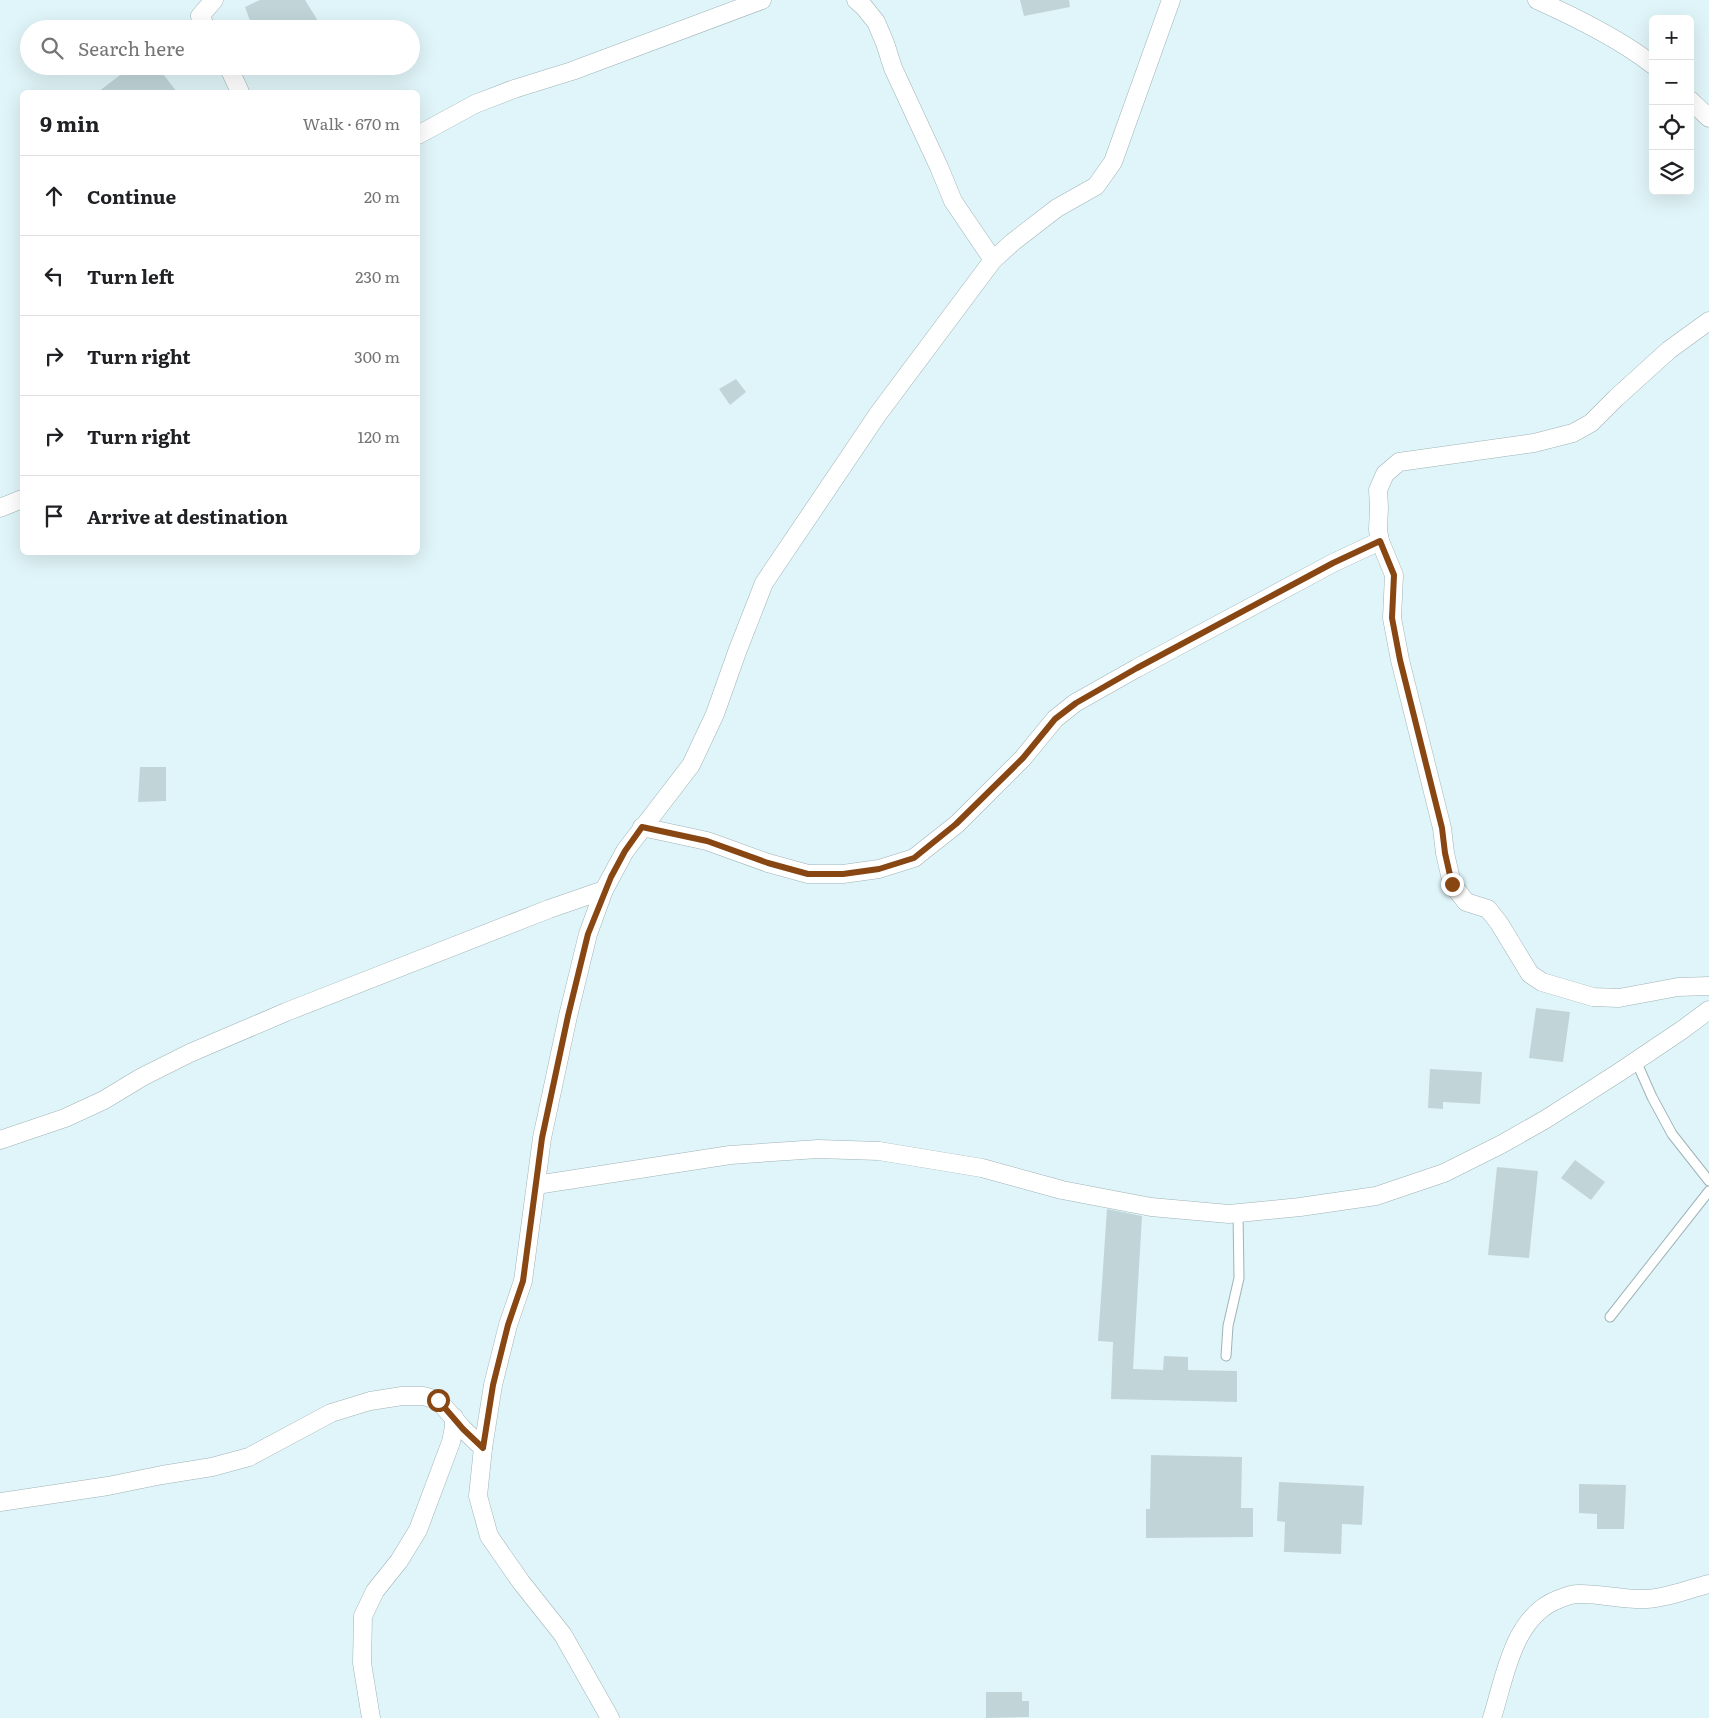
<!DOCTYPE html>
<meta charset="utf-8">
<style>
:root{--surface:#fff;--page:#f6f6f6;--text:#202124;--muted:#757577;--line:#e0e0e0}
body{margin:0;font-family:Literata,serif;background:var(--page);color:var(--text)}
.controls{position:absolute;right:15px;top:15px;display:grid;overflow:hidden;border-radius:8px;box-shadow:0 5px 20px #0002}
.controls button{width:45px;height:45px;display:grid;place-items:center;padding:0;border:0;border-bottom:1px solid var(--line);background:var(--surface);color:var(--text);font:25px sans-serif}
.stop{position:absolute;width:15px;height:15px;margin:-11px;border:4px solid #884613;border-radius:50%;background:#fff}
.stop.end{background:#884613;border-color:#fff;box-shadow:0 1px 5px #0008}
.list{margin:0;padding:0;list-style:none}
h2{display:flex;justify-content:space-between;align-items:center;height:65px;margin:0;padding:0 20px;font-size:21px}
h2 small{font-size:16px;font-weight:400;color:var(--muted)}
.list li{display:grid;grid-template-columns:32px 1fr auto;gap:15px;align-items:center;box-sizing:border-box;height:80px;padding:0 20px;border-top:1px solid var(--line)}
.list b{display:block;font-size:19px;white-space:nowrap}
.list em{font-size:16px;font-style:normal;color:var(--muted)}
.icon{flex:none;width:28px;height:28px;fill:none;stroke:currentColor;stroke-width:2;stroke-linecap:round;stroke-linejoin:round}
.map{position:relative;flex:none;width:1709px;height:1718px;overflow:hidden}
.search{position:absolute;background:var(--surface);box-shadow:0 5px 20px #0002;left:20px;top:20px;width:400px;height:55px;display:flex;align-items:center;gap:12px;box-sizing:border-box;padding:0 18px;border-radius:28px;color:var(--muted);font-size:19px}
.panel{position:absolute;background:var(--surface);box-shadow:0 5px 20px #0002;left:20px;top:90px;width:400px;height:465px;border-radius:8px}
.map>svg:first-child{display:block}
</style>
<div class="map">
<svg width="1709" height="1718" viewBox="0 0 1709 1718">
<rect width="100%" height="100%" fill="#e0f5f9"/>
<g fill="#c1d5d9">
<polygon points="260,0 305,0 323,29 253,29 245,7"/>
<polygon points="1020,0 1069,0 1070,7 1024,16"/>
<polygon points="132,66 152,66 163,74 177,92 98,92"/>
<polygon points="736,379 746,392 730,405 719,389"/>
<polygon points="140,767 166,767 166,801 138,802"/>
<polygon points="1536,1008 1570,1012 1563,1062 1529,1058"/>
<polygon points="1430,1069 1482,1072 1480,1104 1443,1102 1443,1109 1428,1108"/>
<polygon points="1575,1160 1605,1182 1591,1200 1561,1178"/>
<polygon points="1497,1167 1538,1171 1529,1258 1488,1255"/>
<polygon points="1107,1209 1142,1216 1133,1369 1163,1370 1164,1356 1188,1357 1188,1370 1237,1371 1237,1402 1111,1399 1113,1342 1098,1341"/>
<polygon points="1151,1455 1242,1457 1241,1508 1253,1508 1253,1537 1146,1538 1146,1509 1150,1509"/>
<polygon points="1279,1482 1364,1486 1362,1525 1342,1524 1341,1554 1284,1552 1285,1522 1277,1521"/>
<polygon points="1579,1484 1626,1485 1624,1529 1597,1529 1597,1514 1579,1513"/>
<polygon points="986,1692 1022,1692 1022,1701 1029,1701 1029,1717 986,1718"/>
</g>
<g fill="none" stroke-linecap="round" stroke-linejoin="round">
<g stroke="#9fb3b6" stroke-width="11">
<g id="lane">
<polyline points="1636,1061 1652,1097 1672,1134 1709,1181"/>
<polyline points="1610,1317 1709,1191"/>
<polyline points="1226,1356 1228,1326 1239,1278 1238,1213"/>
</g>
</g>
<g stroke="#9fb3b6" stroke-width="19">
<g id="street">
<polyline points="856,0 864,7 876,22 885,43 893,68 939,167 953,201 993,260"/>
<path d="M1537 0C1575 17 1620 39 1653 65"/>
<polyline points="207,29 200,16 214,0"/>
<polyline points="228,66 240,92"/>
<polyline points="1690,100 1709,118"/>
<polyline points="418,135 475,104 514,89 572,71 762,0"/>
<polyline points="0,508 22,499"/>
<polyline points="1380,541 1394,575 1392,618 1400,660 1442,828 1445,853 1452,884 1466,902 1488,909 1499,923 1530,974 1542,982 1593,997 1619,998 1678,987 1709,986"/>
<polyline points="642,827 707,841 768,863 808,874 843,874 879,869 914,858 957,824 1023,758 1055,719 1075,703 1137,668 1333,563 1380,541 1378,530 1379,507 1378,490 1385,474 1399,462 1534,443 1573,433 1591,423 1616,398 1669,350 1709,321"/>
<polyline points="0,1140 65,1118 104,1100 142,1077 190,1053 286,1012 549,909 604,890"/>
<polyline points="536,1185 730,1155 818,1149 879,1151 982,1168 1062,1190 1151,1207 1229,1214 1300,1207 1376,1196 1444,1173 1502,1144 1546,1119 1618,1073 1682,1030 1709,1010"/>
<polyline points="0,1502 108,1486 162,1475 212,1467 249,1457 331,1413 370,1401 402,1396 423,1396 438,1400 463,1429 483,1448"/>
<polyline points="371,1718 362,1663 363,1616 375,1591 399,1561 418,1530 451,1442 454,1427 454,1417"/>
<polyline points="610,1718 563,1635 521,1582 489,1536 478,1496 483,1448 493,1385 508,1325 523,1281 542,1138 568,1016 588,934 604,890 625,851 691,765 715,714 737,652 764,583 878,414 993,260 1013,242 1057,208 1096,186 1113,162 1171,0"/>
<path d="M1492 1718C1505 1677 1513 1616 1559 1599 1565 1597 1571 1594 1577 1594 1600 1593 1622 1600 1646 1599 1668 1598 1688 1589 1709 1584"/>
</g>
</g>
<use href="#lane" stroke="#fff" stroke-width="9"/>
<use href="#street" stroke="#fff" stroke-width="18"/>
</g>
<g fill="none" stroke-linecap="round" stroke-linejoin="round">
<polyline stroke="#884613" stroke-width="6" points="438,1400 463,1429 483,1448 493,1385 508,1325 523,1281 542,1138 568,1016 588,934 611,877 625,851 642,827 707,841 768,863 808,874 843,874 879,869 914,858 956,824 1023,758 1055,719 1076,703 1137,668 1333,563 1380,541 1394,575 1392,618 1400,660 1442,828 1445,853 1452,884"/>
</g>
</svg>
<div class="controls">
<button>+</button>
<button>−</button>
<button><svg class="icon" aria-label="locate" viewBox="0 0 24 24"><circle cx="12" cy="12" r="6"/><path d="M12 2v4M12 18v4M2 12h4M18 12h4"/></svg></button>
<button><svg class="icon" aria-label="layers" viewBox="0 0 24 24"><path d="M12 4l9 5-9 5-9-5zM3 14l9 5 9-5"/></svg></button>
</div>
<div class="stop" style="left:438px;top:1400px"></div>
<div class="stop end" style="left:1452px;top:884px"></div>
<div class="search"><svg class="icon" aria-label="search" viewBox="0 0 24 24"><circle cx="10" cy="10" r="6"/><path d="M15 15l6 6"/></svg>Search here</div>
<section class="panel">
<h2>9 min<small>Walk · 670 m</small></h2>
<ul class="list">
<li><svg class="icon" aria-label="ahead" viewBox="0 0 24 24"><path d="M12 20V5M6 11l6-6 6 6"/></svg><div><b>Continue</b></div><em>20 m</em></li>
<li><svg class="icon" aria-label="left" viewBox="0 0 24 24"><path d="M17 20v-9H6M10 6l-5 5 5 5"/></svg><div><b>Turn left</b></div><em>230 m</em></li>
<li><svg class="icon" aria-label="right" viewBox="0 0 24 24"><path d="M7 20v-9h11M14 6l5 5-5 5"/></svg><div><b>Turn right</b></div><em>300 m</em></li>
<li><svg class="icon" aria-label="right" viewBox="0 0 24 24"><path d="M7 20v-9h11M14 6l5 5-5 5"/></svg><div><b>Turn right</b></div><em>120 m</em></li>
<li><svg class="icon" aria-label="arrive" viewBox="0 0 24 24"><path d="M6 21V4h12l-3 4 3 4H6"/></svg><div><b>Arrive at destination</b></div></li>
</ul>
</section>
</div>
